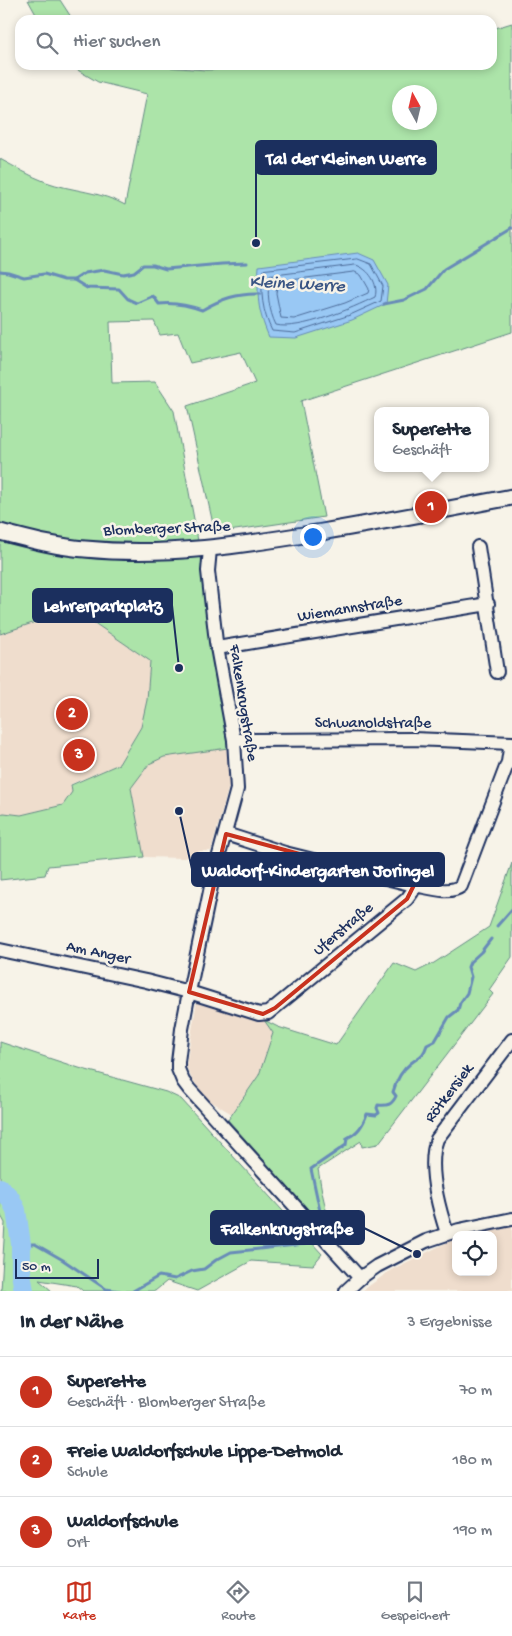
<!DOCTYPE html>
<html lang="de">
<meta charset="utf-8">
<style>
:root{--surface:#fff;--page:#f6f6f7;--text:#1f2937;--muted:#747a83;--line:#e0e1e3;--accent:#c8321e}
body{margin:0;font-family:"Gochi Hand",sans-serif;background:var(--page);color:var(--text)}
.controls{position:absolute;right:15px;bottom:15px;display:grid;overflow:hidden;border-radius:10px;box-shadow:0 2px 8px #0003}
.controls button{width:45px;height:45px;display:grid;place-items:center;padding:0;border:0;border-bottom:1px solid var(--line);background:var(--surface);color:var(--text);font:25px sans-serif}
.compass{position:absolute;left:392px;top:85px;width:45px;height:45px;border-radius:50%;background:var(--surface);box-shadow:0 2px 8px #0003;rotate:352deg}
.scale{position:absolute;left:15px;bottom:12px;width:84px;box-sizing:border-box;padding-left:5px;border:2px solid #1b2f5e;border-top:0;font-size:14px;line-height:18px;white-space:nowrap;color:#1b2f5e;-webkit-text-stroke:4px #f7f3e8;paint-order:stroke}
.you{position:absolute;left:312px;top:536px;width:18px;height:18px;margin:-12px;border:4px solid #fff;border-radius:50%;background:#1a73e8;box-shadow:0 0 0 8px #1a73e833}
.badge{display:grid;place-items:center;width:32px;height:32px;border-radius:50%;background:var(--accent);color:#fff;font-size:16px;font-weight:700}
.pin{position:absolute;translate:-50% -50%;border:2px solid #fff;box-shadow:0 1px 5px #0006}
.popup{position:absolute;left:374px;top:407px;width:115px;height:65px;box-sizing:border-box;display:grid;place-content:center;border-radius:10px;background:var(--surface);filter:drop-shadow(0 1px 4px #0005);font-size:16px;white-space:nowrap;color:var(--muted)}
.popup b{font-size:19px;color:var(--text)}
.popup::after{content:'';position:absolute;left:50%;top:100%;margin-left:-10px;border:10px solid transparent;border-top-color:var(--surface)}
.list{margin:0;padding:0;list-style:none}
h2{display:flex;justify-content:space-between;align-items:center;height:65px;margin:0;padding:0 20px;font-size:21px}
h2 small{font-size:16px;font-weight:400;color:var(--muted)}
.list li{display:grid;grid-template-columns:32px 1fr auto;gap:15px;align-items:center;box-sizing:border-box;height:70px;padding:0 20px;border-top:1px solid var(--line)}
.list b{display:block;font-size:19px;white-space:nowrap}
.list p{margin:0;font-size:16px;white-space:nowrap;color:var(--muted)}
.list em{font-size:16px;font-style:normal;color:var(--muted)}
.icon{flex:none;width:28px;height:28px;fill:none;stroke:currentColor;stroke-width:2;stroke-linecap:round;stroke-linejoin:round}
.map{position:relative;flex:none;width:512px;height:1291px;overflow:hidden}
.search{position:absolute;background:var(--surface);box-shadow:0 2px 8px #0003;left:15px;right:15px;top:15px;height:55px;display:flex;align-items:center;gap:12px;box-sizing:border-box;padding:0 18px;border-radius:15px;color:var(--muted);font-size:19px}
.sheet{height:275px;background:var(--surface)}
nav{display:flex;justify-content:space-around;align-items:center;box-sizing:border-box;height:70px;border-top:1px solid var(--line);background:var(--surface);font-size:14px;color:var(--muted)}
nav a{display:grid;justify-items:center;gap:2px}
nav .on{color:var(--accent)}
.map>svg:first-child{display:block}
</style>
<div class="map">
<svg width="512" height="1291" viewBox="0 0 512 1291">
<rect width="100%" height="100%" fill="#f7f3e8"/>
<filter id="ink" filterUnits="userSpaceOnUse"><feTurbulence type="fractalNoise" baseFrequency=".02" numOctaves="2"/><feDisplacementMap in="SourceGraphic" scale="10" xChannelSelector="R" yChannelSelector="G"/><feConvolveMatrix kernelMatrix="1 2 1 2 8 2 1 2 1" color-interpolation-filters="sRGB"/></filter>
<g filter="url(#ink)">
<g fill="#efddcd">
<polygon points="74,609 150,661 147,700 141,727 119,764 71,784 72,792 63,805 21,815 4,813 0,814 0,634"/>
<polygon points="228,748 231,775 229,786 211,851 200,851 184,858 144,857 131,787 149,764 164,757"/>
<polygon points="197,1000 264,1020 273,1033 259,1075 232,1114 207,1099 192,1079 186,1066"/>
<polygon points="512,1227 512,1291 362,1291 391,1270 446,1243 456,1239 456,1272 493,1272 493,1235 474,1235"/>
</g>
<g fill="#ace4a9" stroke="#648a84" fill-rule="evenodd">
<polygon points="28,0 60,0 73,20 39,20"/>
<path d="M512 23V332L301 401 324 517 215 533 187 406 255 383 241 352 190 363 178 333 160 335 154 321 110 322 112 383 155 382 174 411 201 557 216 675 228 748 164 757 149 764 131 788 144 857 48 866 45 875 0 880V814L4 813 21 815 63 805 72 792 71 785 119 764 141 727 147 700 150 661 74 609 0 634V159C15 167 30 176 46 182 71 191 103 192 125 205L147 94 98 82 69 65H139L206 70 325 65H492V29ZM400 92H430V122H400Z"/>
<polygon points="512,863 512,957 489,990 493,994 378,1144 362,1147 361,1141 318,1169 322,1192 332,1236 228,1120 259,1075 273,1033 264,1020 278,1027 336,1045 394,963 416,972 434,963 489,927"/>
<polygon points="0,1042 79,1068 166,1092 181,1099 322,1254 313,1265 251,1261 197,1291 167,1281 155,1291 83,1291 77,1286 39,1280 52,1291 1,1291 5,1223 0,1214"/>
</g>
<path fill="#99c8f4" stroke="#678bb8" d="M358 253 374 260 388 285 386 304 352 320 296 338 269 337C257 309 257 296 259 266Z"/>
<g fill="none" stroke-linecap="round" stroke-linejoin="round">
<g stroke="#4d6c9a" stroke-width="1">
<path d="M358 259 371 264 383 286 381 301 350 315 295 333 272 331C263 313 259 291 264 270Z"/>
<path d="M356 265C369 269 379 284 375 297 353 308 299 331 276 325 269 311 266 291 270 276Z"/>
<polygon points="355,272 361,275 369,289 368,293 345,303 294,319 281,318 276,293 278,282"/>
</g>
<g stroke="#678bb8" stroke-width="3">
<polyline points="0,271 8,272 24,277 44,274 64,280 74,280 85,273 104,270 123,274 134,272 143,265 153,265 166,269 222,264 247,263"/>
<path d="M74 280 87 288 119 289 128 299 137 303 153 296 159 304C174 302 188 305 202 310 221 299 238 293 260 294"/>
<polyline points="384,304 404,300 427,289 444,269 512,228"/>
<polyline points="497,926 512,909"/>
<path d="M321 1216 311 1169 346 1145 347 1138C358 1133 363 1125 367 1114L376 1115 379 1113 377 1108 378 1105C387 1106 392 1105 396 1096L393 1092C396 1081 402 1070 411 1063 420 1056 423 1057 427 1045L435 1041 449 1017 458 1010 460 1003 467 993 471 977 468 967 470 962 481 952 491 939"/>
<polyline points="21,1244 35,1244 63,1260 106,1289 120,1291"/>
<polyline points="133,1291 159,1276 175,1279 192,1271 204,1269 216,1260 231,1252 305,1244"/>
</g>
<polyline stroke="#99c8f4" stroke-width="20" points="0,1188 10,1198 16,1210 21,1244 21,1273 24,1291"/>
<g stroke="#1b2f5e" stroke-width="16">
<g id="minor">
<polyline points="478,547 497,672"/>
<polyline points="210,549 208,571 216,642 234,740 237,789 213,877 189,992 182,1029 178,1062 178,1069 183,1081 189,1089 360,1278"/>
<polyline points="217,648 488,604"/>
<polyline points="234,740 413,739 512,743"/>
<polyline points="226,834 285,853 414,885"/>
<path d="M0 950 146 981 189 992 259 1014 268 1013 407 899 412 892 414 885C428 887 449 895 461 886L508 762 511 743"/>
<path d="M447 1233C438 1206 427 1166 437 1139L512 1040"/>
<polyline points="346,1291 360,1278 377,1266 426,1241 459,1230 512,1219"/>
</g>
</g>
<g stroke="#1b2f5e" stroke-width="19">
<path id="tertiary" d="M0 532C28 539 56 547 85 549 166 557 243 545 322 532 386 521 449 509 512 497"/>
</g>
<use href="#minor" stroke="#f7f3e8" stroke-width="12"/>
<use href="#tertiary" stroke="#f7f3e8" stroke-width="15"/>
</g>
</g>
<path fill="none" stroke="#c8321e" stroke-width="4" stroke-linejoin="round" d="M226 834 414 885 407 899 275 1008 263 1014 189 992Z"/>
<g text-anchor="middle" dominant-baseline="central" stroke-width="5" stroke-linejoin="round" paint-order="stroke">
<g font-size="16" fill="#1b2f5e" stroke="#f7f3e8">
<text transform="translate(167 530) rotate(-2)">Blomberger Straße</text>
<text transform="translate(350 610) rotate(-9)">Wiemannstraße</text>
<text transform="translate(242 703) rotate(81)">Falkenkrugstraße</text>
<text x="373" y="724">Schwanoldstraße</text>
<text transform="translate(344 930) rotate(-40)">Uferstraße</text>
<text transform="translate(98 954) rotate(12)">Am Anger</text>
<text transform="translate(450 1094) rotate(-53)">Rötkersiek</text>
</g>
<g font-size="18" font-style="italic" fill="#3a5584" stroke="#f7f3e8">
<text transform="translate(297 285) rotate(3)">Kleine Werre</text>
</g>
</g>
<path fill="none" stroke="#1b2f5e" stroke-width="2" d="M256 243L256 157M179 668L172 605M179 811L192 869M417 1254L364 1228"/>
<g fill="#1b2f5e" stroke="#f7f3e8" stroke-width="2">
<circle cx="256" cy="243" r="5"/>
<circle cx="179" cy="668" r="5"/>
<circle cx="179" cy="811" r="5"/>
<circle cx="417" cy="1254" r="5"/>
</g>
<g fill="#1b2f5e" stroke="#1b2f5e" stroke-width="2">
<rect x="256" y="141" width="180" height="33" rx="5"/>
<rect x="33" y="589" width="139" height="33" rx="5"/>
<rect x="192" y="853" width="252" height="33" rx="5"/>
<rect x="211" y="1211" width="153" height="33" rx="5"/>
</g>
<g font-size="18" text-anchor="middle" font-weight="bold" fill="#fff">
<text x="346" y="164">Tal der Kleinen Werre</text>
<text x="103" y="611">Lehrerparkplatz</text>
<text x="318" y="876">Waldorf-Kindergarten Joringel</text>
<text x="287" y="1234">Falkenkrugstraße</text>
</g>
</svg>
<div class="controls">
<button><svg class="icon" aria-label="locate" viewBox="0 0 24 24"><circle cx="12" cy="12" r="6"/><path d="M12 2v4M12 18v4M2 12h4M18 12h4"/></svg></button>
</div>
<svg class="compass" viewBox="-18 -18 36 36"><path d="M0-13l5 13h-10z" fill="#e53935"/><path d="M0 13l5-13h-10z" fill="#747a83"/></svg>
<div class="scale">50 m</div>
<div class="you"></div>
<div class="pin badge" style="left:431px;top:507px">1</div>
<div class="popup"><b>Superette</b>Geschäft</div>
<div class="pin badge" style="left:72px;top:714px">2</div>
<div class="pin badge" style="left:79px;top:755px">3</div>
<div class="search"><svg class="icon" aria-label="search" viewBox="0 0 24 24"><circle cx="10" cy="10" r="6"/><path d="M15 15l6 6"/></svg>Hier suchen</div>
</div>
<section class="sheet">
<h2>In der Nähe<small>3 Ergebnisse</small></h2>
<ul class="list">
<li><span class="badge">1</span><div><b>Superette</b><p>Geschäft · Blomberger Straße</p></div><em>70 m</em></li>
<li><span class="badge">2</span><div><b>Freie Waldorfschule Lippe-Detmold</b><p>Schule</p></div><em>180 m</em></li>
<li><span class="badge">3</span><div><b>Waldorfschule</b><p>Ort</p></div><em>190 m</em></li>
</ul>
</section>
<nav>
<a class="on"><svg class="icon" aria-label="map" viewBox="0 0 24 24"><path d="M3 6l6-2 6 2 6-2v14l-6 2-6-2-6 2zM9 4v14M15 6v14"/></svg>Karte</a>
<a><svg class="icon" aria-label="directions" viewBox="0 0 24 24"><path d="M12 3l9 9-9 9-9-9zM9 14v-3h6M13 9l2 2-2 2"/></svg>Route</a>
<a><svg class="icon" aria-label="saved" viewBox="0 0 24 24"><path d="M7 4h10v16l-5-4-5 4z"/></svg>Gespeichert</a>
</nav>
